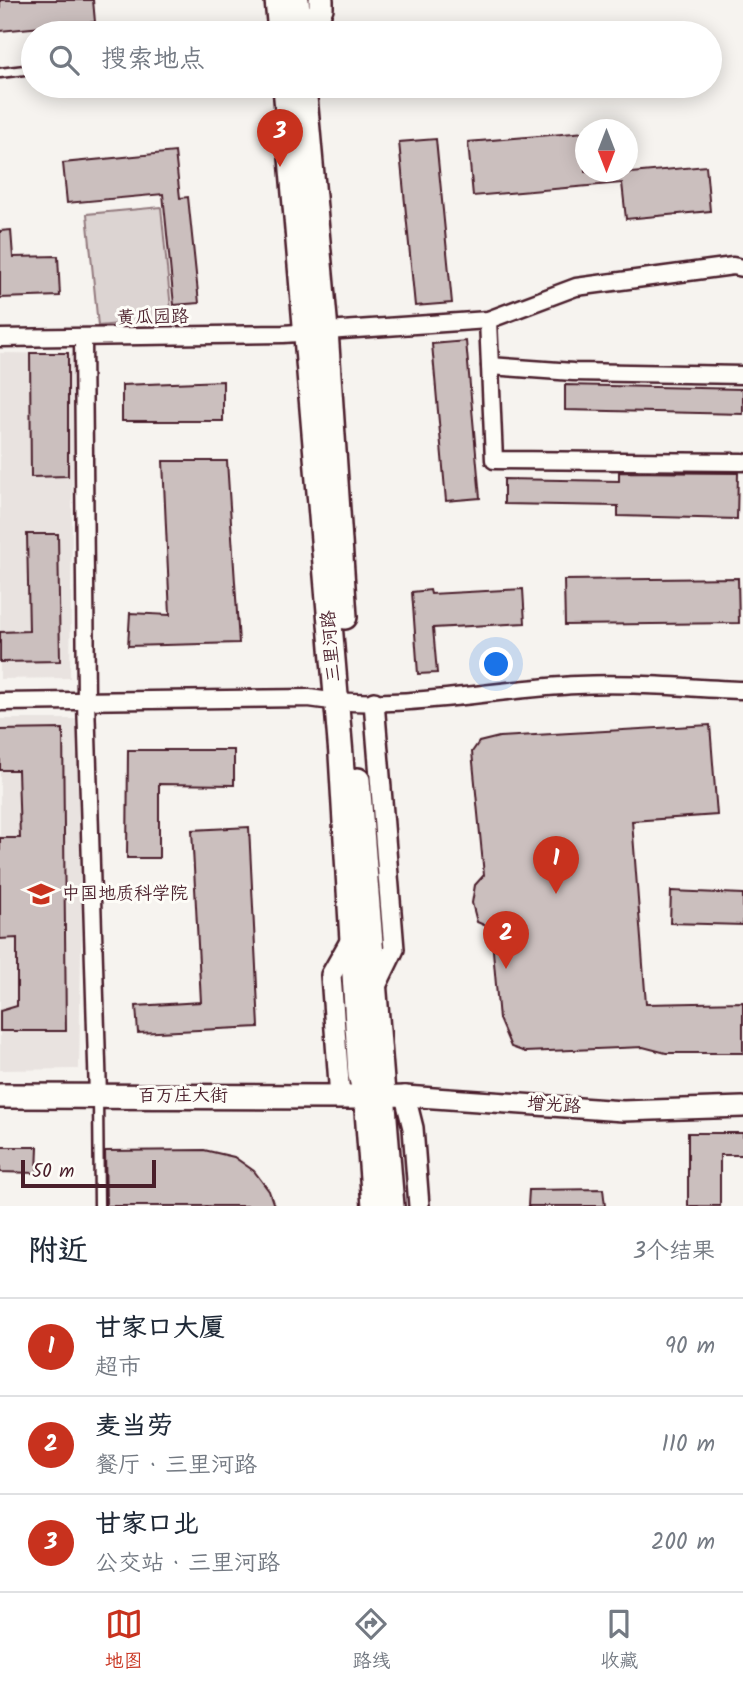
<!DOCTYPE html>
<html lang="zh">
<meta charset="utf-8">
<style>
:root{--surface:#fff;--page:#f6f6f7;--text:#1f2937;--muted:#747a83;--line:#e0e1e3;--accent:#c8321e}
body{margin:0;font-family:Kalam,"LXGW WenKai TC",sans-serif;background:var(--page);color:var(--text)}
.compass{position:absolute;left:575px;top:119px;width:63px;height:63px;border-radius:50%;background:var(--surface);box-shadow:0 4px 18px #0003;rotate:180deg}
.scale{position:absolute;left:21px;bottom:18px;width:135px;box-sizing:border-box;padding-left:7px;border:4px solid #4a1f2b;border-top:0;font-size:19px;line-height:24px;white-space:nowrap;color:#4a1f2b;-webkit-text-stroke:5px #fdfcf7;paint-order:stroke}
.you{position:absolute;left:497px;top:665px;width:24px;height:24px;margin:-18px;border:5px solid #fff;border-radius:50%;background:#1a73e8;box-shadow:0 0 0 10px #1a73e833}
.badge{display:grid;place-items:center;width:46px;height:46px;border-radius:50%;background:var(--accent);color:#fff;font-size:23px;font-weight:700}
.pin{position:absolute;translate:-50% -58px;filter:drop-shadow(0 2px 4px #0008)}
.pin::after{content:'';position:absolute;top:37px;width:24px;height:21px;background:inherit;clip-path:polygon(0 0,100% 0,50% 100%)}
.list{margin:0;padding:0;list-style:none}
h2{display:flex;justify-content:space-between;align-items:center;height:91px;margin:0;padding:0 28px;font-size:30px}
h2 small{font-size:23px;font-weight:400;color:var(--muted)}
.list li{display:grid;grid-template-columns:46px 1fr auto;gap:21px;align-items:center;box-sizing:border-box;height:98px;padding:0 28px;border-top:2px solid var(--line)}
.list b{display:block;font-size:26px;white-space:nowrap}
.list p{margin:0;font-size:23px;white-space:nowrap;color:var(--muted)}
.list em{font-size:23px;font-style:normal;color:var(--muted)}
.icon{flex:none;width:38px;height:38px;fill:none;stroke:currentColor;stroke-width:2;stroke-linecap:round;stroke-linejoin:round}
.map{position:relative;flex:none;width:743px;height:1206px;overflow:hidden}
.search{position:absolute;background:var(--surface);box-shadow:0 4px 18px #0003;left:21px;right:21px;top:21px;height:77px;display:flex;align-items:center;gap:18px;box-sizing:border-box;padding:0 24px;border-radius:38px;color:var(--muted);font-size:26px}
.sheet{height:385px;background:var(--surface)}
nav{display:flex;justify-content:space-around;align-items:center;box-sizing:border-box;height:98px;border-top:2px solid var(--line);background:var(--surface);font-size:19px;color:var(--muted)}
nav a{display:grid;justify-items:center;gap:4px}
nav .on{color:var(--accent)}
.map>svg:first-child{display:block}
</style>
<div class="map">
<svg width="743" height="1206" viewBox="0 0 743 1206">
<rect width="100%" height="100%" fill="#f6f3ef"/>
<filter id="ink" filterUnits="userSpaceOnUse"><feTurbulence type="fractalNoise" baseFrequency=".0143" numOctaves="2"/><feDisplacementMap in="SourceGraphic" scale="14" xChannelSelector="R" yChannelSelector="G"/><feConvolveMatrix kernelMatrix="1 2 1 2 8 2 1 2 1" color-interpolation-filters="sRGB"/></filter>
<g filter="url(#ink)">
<g fill="#e9e3e0">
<polygon points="0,353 74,354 70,678 0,679"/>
<polygon points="0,719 85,719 79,1069 0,1070"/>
</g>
<polygon fill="#dcd4d2" stroke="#937a7e" stroke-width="2" points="161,207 172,319 98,326 87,214"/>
<g fill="#cbbfbe" stroke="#4a1f2b" stroke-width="2">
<polygon points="0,0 93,0 95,22 0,31"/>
<polygon points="585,132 585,172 631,173 706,166 710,211 626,219 622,183 473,196 468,142"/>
<polygon points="436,139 452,303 415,306 399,142"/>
<polygon points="175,152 180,198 188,197 199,303 174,305 163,194 67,203 63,163"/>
<polygon points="11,230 13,257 58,256 60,296 0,298 0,231"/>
<polygon points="466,341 480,498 446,501 432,344"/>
<polygon points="30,353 68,353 68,476 31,477"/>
<polygon points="223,381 223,421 122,421 122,385"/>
<polygon points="565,385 743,389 743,414 565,410"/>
<polygon points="163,461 227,461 239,643 128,646 130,613 170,615"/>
<polygon points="619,472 738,473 737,519 618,516 618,506 504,504 504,479 619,481"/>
<polygon points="27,534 58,534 60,661 0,662 0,632 29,631"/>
<polygon points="738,578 739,623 565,625 564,580"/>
<polygon points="523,589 525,623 433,628 437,673 418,674 412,592 430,590 431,594"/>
<polygon points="710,725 717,815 632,821 646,1004 743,1002 743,1053 666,1053 643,1047 525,1052 511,1047 499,1019 491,928 477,922 472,903 475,885 484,875 472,752 479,742 499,737"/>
<polygon points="63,729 66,1031 0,1031 0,1011 17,1006 17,938 0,939 0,838 20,838 18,770 0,770 0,730"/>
<polygon points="128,750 234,750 234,785 159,784 159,858 127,858"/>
<polygon points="249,827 259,1027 138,1033 136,1006 201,1002 192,830"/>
<polygon points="671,891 743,894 743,925 670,923"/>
<polygon points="688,1133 743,1133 743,1155 720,1155 720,1206 688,1206"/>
<polygon points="0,1147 38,1147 37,1173 0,1172"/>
<polygon points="204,1150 234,1157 254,1171 269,1191 274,1206 106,1206 105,1151"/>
<polygon points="603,1189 605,1206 528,1206 529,1190"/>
</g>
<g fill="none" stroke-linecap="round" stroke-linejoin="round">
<g stroke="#4a1f2b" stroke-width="13">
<g id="service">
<polyline points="259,33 277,31"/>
<polyline points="0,73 33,69"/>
<polyline points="98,1097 99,1206"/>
</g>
</g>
<g stroke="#4a1f2b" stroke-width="21">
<g id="minor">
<polyline points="488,320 494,460 743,462"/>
<polyline points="0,338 283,334 488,320 576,287 733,266 743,268"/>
<polyline points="83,338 86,701 98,1096"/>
<polyline points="490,366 573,372 743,375"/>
<path d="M0 702 309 698C397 712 489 689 577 685 631 682 688 688 743 690"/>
</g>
</g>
<g stroke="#4a1f2b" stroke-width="24">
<g id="tertiary">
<polyline points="374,702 394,949 375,988"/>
<polyline points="405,1096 413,1128 419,1206"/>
<polyline points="340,1097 331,975 352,938"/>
<polyline points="370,1097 405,1096 623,1111 743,1107"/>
</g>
</g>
<g stroke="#4a1f2b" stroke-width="28">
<g id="secondary">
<polyline points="277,0 280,33"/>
<polyline points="297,0 300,33"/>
<polyline points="309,33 321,8 321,0"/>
<polyline points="285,86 341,755 360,1075 366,1097 374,1206"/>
<polyline points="304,86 326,330 345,617"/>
<polyline points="358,780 392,1206"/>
<polyline points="0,1096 366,1097"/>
</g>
</g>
<use href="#service" stroke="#fdfcf7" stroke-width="8"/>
<use href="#minor" stroke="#fdfcf7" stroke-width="16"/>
<use href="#tertiary" stroke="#fdfcf7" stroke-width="19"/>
<use href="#secondary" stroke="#fdfcf7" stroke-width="23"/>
</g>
</g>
<defs>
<g id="university-bare" transform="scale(2.1)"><path d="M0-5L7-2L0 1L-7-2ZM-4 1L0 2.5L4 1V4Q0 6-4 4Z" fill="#c8321e" stroke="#fdfcf7" stroke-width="2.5" paint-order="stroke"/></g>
</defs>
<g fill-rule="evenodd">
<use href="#university-bare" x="41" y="894"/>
</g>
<g text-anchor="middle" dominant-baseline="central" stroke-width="6" stroke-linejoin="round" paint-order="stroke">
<g font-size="18" fill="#4a1f2b" stroke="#fdfcf7">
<text transform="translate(153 318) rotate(-1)">黄瓜园路</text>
<text transform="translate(332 646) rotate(-95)">三里河路</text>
<text x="183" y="1096">百万庄大街</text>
<text transform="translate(554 1106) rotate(4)">增光路</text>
</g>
<g font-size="18" fill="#4a1f2b" stroke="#fdfcf7" text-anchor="start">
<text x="62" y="894">中国地质科学院</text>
</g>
</g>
</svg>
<svg class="compass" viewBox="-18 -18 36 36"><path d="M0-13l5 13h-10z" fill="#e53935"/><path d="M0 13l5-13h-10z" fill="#747a83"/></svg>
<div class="scale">50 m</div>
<div class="you"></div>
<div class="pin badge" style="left:556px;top:894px">1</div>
<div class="pin badge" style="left:506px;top:969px">2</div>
<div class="pin badge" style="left:280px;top:167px">3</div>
<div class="search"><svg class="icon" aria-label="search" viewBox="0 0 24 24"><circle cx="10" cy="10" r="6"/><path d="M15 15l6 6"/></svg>搜索地点</div>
</div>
<section class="sheet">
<h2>附近<small>3个结果</small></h2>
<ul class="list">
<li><span class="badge">1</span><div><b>甘家口大厦</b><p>超市</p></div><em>90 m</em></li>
<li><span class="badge">2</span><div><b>麦当劳</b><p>餐厅 · 三里河路</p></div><em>110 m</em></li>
<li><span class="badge">3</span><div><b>甘家口北</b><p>公交站 · 三里河路</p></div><em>200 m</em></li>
</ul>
</section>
<nav>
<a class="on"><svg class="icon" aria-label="map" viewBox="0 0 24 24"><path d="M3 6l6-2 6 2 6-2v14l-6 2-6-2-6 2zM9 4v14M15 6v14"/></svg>地图</a>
<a><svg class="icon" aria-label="directions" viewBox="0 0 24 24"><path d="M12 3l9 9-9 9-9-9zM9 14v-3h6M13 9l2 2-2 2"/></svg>路线</a>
<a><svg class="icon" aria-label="saved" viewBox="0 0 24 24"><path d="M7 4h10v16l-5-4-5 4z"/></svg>收藏</a>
</nav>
